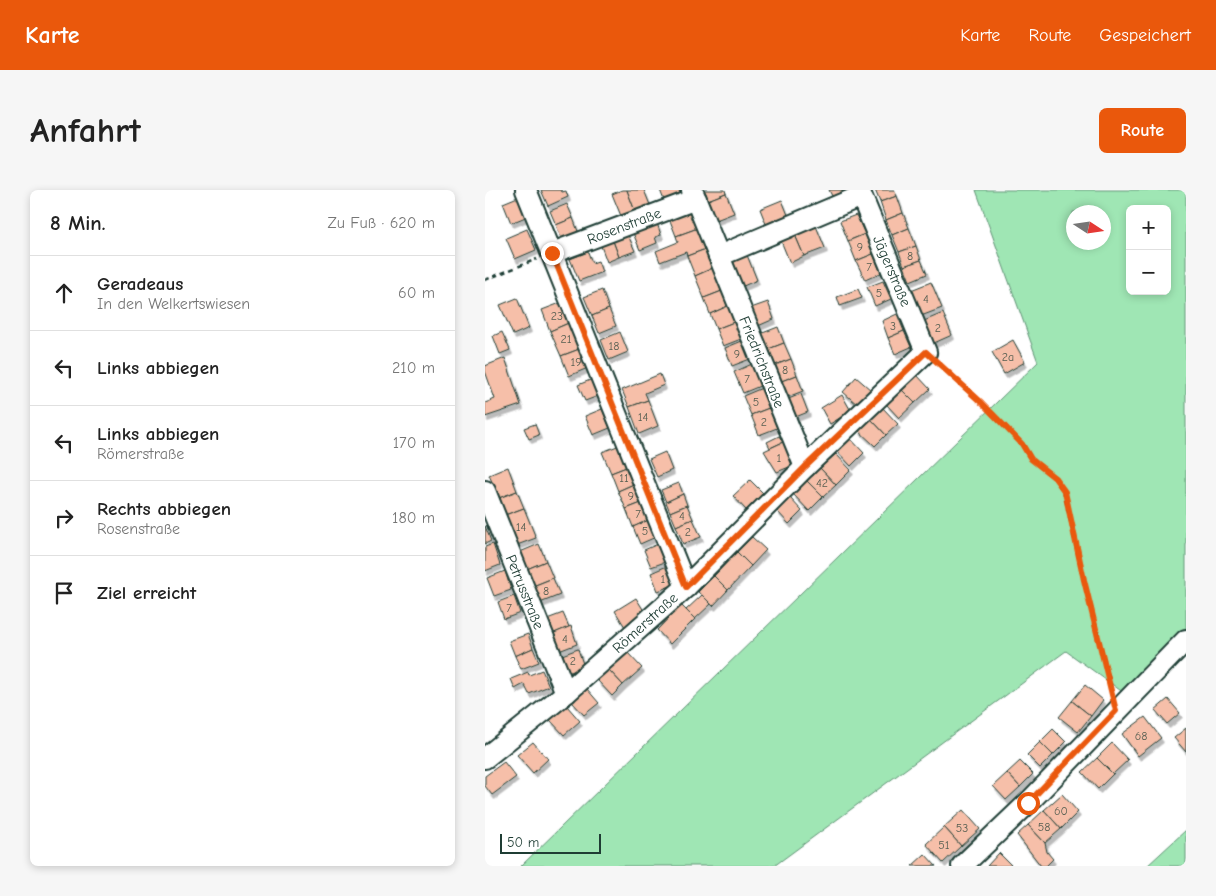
<!DOCTYPE html>
<html lang="de">
<meta charset="utf-8">
<style>
:root{--surface:#fff;--page:#f6f6f6;--text:#222;--muted:#767676;--line:#e0e0e0;--accent:#ea580c}
body{margin:0;font-family:"Comic Neue",sans-serif;background:var(--page);color:var(--text)}
.controls{position:absolute;right:15px;top:15px;display:grid;overflow:hidden;border-radius:8px;box-shadow:0 2px 8px #0003}
.controls button{width:45px;height:45px;display:grid;place-items:center;padding:0;border:0;border-bottom:1px solid var(--line);background:var(--surface);color:var(--text);font:25px sans-serif}
.compass{position:absolute;left:581px;top:15px;width:45px;height:45px;border-radius:50%;background:var(--surface);box-shadow:0 2px 8px #0003;rotate:102deg}
.scale{position:absolute;left:15px;bottom:12px;width:101px;box-sizing:border-box;padding-left:5px;border:2px solid #1f3d34;border-top:0;font-size:14px;line-height:18px;white-space:nowrap;color:#1f3d34;-webkit-text-stroke:4px #fff;paint-order:stroke}
.stop{position:absolute;width:15px;height:15px;margin:-11px;border:4px solid #ea580c;border-radius:50%;background:#fff}
.stop.end{background:#ea580c;border-color:#fff;box-shadow:0 1px 5px #0008}
.list{margin:0;padding:0;list-style:none}
h2{display:flex;justify-content:space-between;align-items:center;height:65px;margin:0;padding:0 20px;font-size:21px}
h2 small{font-size:16px;font-weight:400;color:var(--muted)}
.list li{display:grid;grid-template-columns:32px 1fr auto;gap:15px;align-items:center;box-sizing:border-box;height:75px;padding:0 20px;border-top:1px solid var(--line)}
.list b{display:block;font-size:19px;white-space:nowrap}
.list p{margin:0;font-size:16px;white-space:nowrap;color:var(--muted)}
.list em{font-size:16px;font-style:normal;color:var(--muted)}
.icon{flex:none;width:28px;height:28px;fill:none;stroke:currentColor;stroke-width:2;stroke-linecap:round;stroke-linejoin:round}
.map{position:relative;flex:none;width:701px;height:676px;overflow:hidden;border-radius:8px}
header{display:flex;align-items:center;gap:30px;box-sizing:border-box;height:70px;padding:0 25px;background:var(--accent);color:#fff}
header strong{font-size:24px}
nav{display:flex;gap:28px;margin-inline-start:auto;font-size:18px}
.intro{display:flex;align-items:center;justify-content:space-between;box-sizing:border-box;height:120px;padding:0 30px}
h1{margin:0;font-size:35px}
.button{padding:12px 22px;border-radius:8px;background:var(--accent);color:#fff;font-size:18px;font-weight:700}
main{display:flex;gap:30px;padding:0 30px}
aside{flex:1;background:var(--surface);border-radius:8px;box-shadow:0 2px 8px #0003}
.map>svg:first-child{display:block}
</style>
<header>
<strong>Karte</strong>
<nav><a>Karte</a><a>Route</a><a>Gespeichert</a></nav>
</header>
<div class="intro"><h1>Anfahrt</h1><a class="button">Route</a></div>
<main>
<aside>
<h2>8 Min.<small>Zu Fuß · 620 m</small></h2>
<ul class="list">
<li><svg class="icon" aria-label="ahead" viewBox="0 0 24 24"><path d="M12 20V5M6 11l6-6 6 6"/></svg><div><b>Geradeaus</b><p>In den Welkertswiesen</p></div><em>60 m</em></li>
<li><svg class="icon" aria-label="left" viewBox="0 0 24 24"><path d="M17 20v-9H6M10 6l-5 5 5 5"/></svg><div><b>Links abbiegen</b></div><em>210 m</em></li>
<li><svg class="icon" aria-label="left" viewBox="0 0 24 24"><path d="M17 20v-9H6M10 6l-5 5 5 5"/></svg><div><b>Links abbiegen</b><p>Römerstraße</p></div><em>170 m</em></li>
<li><svg class="icon" aria-label="right" viewBox="0 0 24 24"><path d="M7 20v-9h11M14 6l5 5-5 5"/></svg><div><b>Rechts abbiegen</b><p>Rosenstraße</p></div><em>180 m</em></li>
<li><svg class="icon" aria-label="arrive" viewBox="0 0 24 24"><path d="M6 21V4h12l-3 4 3 4H6"/></svg><div><b>Ziel erreicht</b></div></li>
</ul>
</aside>
<div class="map">
<svg width="701" height="676" viewBox="0 0 701 676">
<defs>
<filter id="shadow"><feDropShadow dx="2.5" dy="4.5" stdDeviation="0" flood-color="#0004"/></filter>
</defs>
<rect width="100%" height="100%" fill="#fff"/>
<filter id="ink" filterUnits="userSpaceOnUse"><feTurbulence type="fractalNoise" baseFrequency=".02" numOctaves="2"/><feDisplacementMap in="SourceGraphic" scale="10" xChannelSelector="R" yChannelSelector="G"/><feConvolveMatrix kernelMatrix="1 2 1 2 8 2 1 2 1" color-interpolation-filters="sRGB"/></filter>
<g filter="url(#ink)">
<g fill="#9fe6b4" stroke="#5f9274" fill-rule="evenodd">
<path d="M491 0H701V438L639 503 581 461 289 676H36L553 172ZM645 19H682V101H645ZM588 22H618V52H588Z"/>
<polygon points="701,640 701,676 662,676"/>
</g>
<g fill="#f6bfa9" stroke="#1f3d34" filter="url(#shadow)">
<polygon points="56,0 76,0 77,2 81,1 83,7 63,16"/>
<polygon points="137,0 142,0 150,21 136,26 127,4"/>
<polygon points="142,0 159,0 165,15 150,21"/>
<polygon points="175,0 194,0 196,7 180,13"/>
<polygon points="219,0 240,0 241,3 223,10"/>
<polygon points="344,0 362,0 363,3 348,8"/>
<polygon points="390,0 409,0 412,6 395,12"/>
<polygon points="241,3 249,23 231,30 223,10"/>
<polygon points="35,6 43,26 26,33 18,13"/>
<polygon points="412,6 418,23 401,30 395,12"/>
<polygon points="297,10 303,25 281,34 275,19"/>
<polygon points="82,14 88,28 71,35 65,21"/>
<polygon points="205,20 213,38 191,46 184,28"/>
<polygon points="418,23 424,38 407,45 401,30"/>
<polygon points="371,25 380,44 363,51 355,31"/>
<polygon points="88,28 94,44 77,51 71,35"/>
<polygon points="172,33 176,45 170,47 172,53 155,60 148,43"/>
<polygon points="331,36 340,58 319,66 310,45"/>
<polygon points="213,38 221,59 202,66 201,62 175,72 171,61 193,52 191,46"/>
<polygon points="424,38 431,56 414,62 407,45"/>
<polygon points="42,39 51,60 30,69 21,48"/>
<polygon points="380,44 388,64 371,71 363,51"/>
<polygon points="143,45 150,61 134,67 128,51"/>
<polygon points="310,45 319,66 305,73 296,51"/>
<polygon points="128,51 134,67 122,72 116,56"/>
<polygon points="431,56 436,70 419,76 414,62"/>
<polygon points="221,59 228,78 210,86 202,66"/>
<polygon points="103,62 107,73 113,71 117,82 94,91 85,69"/>
<polygon points="388,64 396,83 380,90 371,71"/>
<polygon points="262,65 272,90 256,97 246,72"/>
<polygon points="436,70 442,84 425,91 419,76"/>
<polygon points="228,78 237,101 219,108 210,86"/>
<polygon points="398,91 406,109 390,116 382,97"/>
<polygon points="446,92 457,118 436,126 426,100"/>
<polygon points="373,99 377,108 355,116 352,107"/>
<polygon points="117,100 124,119 107,126 99,107"/>
<polygon points="237,101 243,116 225,124 219,108"/>
<polygon points="32,108 44,138 28,145 15,115"/>
<polygon points="78,112 86,132 65,141 57,120"/>
<polygon points="283,112 289,129 273,136 266,118"/>
<polygon points="243,116 249,132 231,139 225,124"/>
<polygon points="124,119 131,136 114,143 107,126"/>
<polygon points="458,123 467,145 449,153 439,131"/>
<polygon points="412,124 419,141 403,148 397,131"/>
<polygon points="86,132 97,158 76,166 65,141"/>
<polygon points="249,132 256,149 238,156 231,139"/>
<polygon points="293,137 299,153 281,160 275,144"/>
<polygon points="419,141 426,157 410,164 403,148"/>
<polygon points="17,142 25,160 15,164 8,146"/>
<polygon points="135,142 143,162 124,170 116,150"/>
<polygon points="528,150 540,172 519,184 507,162"/>
<polygon points="257,151 265,169 247,176 240,158"/>
<polygon points="299,153 306,169 288,176 281,160"/>
<polygon points="97,158 105,177 84,186 76,166"/>
<polygon points="20,168 36,215 0,227 0,213 10,209 0,181 0,176"/>
<polygon points="306,169 312,185 294,192 288,176"/>
<polygon points="267,174 275,196 258,203 249,182"/>
<polygon points="175,184 179,195 160,203 163,210 144,217 137,200"/>
<polygon points="431,184 445,199 430,213 416,199"/>
<polygon points="312,185 318,201 300,208 294,192"/>
<polygon points="371,187 386,200 373,215 358,202"/>
<polygon points="110,188 116,205 100,211 93,195"/>
<polygon points="277,198 284,218 266,225 258,206"/>
<polygon points="416,199 430,213 414,228 401,214"/>
<polygon points="316,204 323,222 308,228 301,210"/>
<polygon points="357,205 366,221 345,234 336,218"/>
<polygon points="163,210 173,236 154,244 144,217"/>
<polygon points="397,217 413,234 401,245 385,228"/>
<polygon points="284,218 292,238 274,245 266,225"/>
<polygon points="117,219 125,238 108,245 100,226"/>
<polygon points="385,228 401,245 390,256 373,240"/>
<polygon points="50,234 54,245 44,249 39,238"/>
<polygon points="294,246 298,252 285,258 282,252"/>
<polygon points="364,247 379,263 366,276 351,260"/>
<polygon points="298,252 309,275 292,282 279,261"/>
<polygon points="135,255 144,276 126,283 117,262"/>
<polygon points="180,262 187,280 172,287 164,269"/>
<polygon points="351,264 366,280 351,295 335,278"/>
<polygon points="144,276 151,293 133,301 126,283"/>
<polygon points="23,277 32,301 14,308 4,285"/>
<polygon points="335,278 351,295 338,307 322,291"/>
<polygon points="265,290 278,303 261,320 248,306"/>
<polygon points="322,291 338,307 324,321 308,304"/>
<polygon points="151,293 159,312 141,319 133,301"/>
<polygon points="194,293 198,304 181,312 176,300"/>
<polygon points="32,301 39,318 20,325 14,308"/>
<polygon points="198,304 202,315 185,322 181,312"/>
<polygon points="305,308 317,321 304,334 292,321"/>
<polygon points="159,312 166,329 148,337 141,319"/>
<polygon points="202,315 208,329 191,336 185,322"/>
<polygon points="39,318 51,348 32,355 20,325"/>
<polygon points="166,329 173,346 155,354 148,337"/>
<polygon points="208,329 216,347 198,354 191,336"/>
<polygon points="0,336 6,351 0,354"/>
<polygon points="267,347 281,360 266,376 252,362"/>
<polygon points="8,354 15,375 0,381 0,357"/>
<polygon points="54,354 61,371 42,379 35,362"/>
<polygon points="173,354 180,372 166,377 159,360"/>
<polygon points="252,362 266,376 243,400 229,386"/>
<polygon points="61,371 68,388 48,396 42,379"/>
<polygon points="182,376 190,394 173,401 166,383"/>
<polygon points="20,381 26,400 9,406 2,388"/>
<polygon points="229,386 243,400 228,416 213,402"/>
<polygon points="68,388 75,405 55,413 48,396"/>
<polygon points="217,405 226,414 210,429 201,420"/>
<polygon points="29,406 35,423 19,429 13,412"/>
<polygon points="151,408 161,424 140,437 130,421"/>
<polygon points="196,415 210,429 185,454 172,440"/>
<polygon points="78,423 84,437 67,444 62,429"/>
<polygon points="86,436 92,454 74,461 67,444"/>
<polygon points="43,444 48,458 30,466 24,451"/>
<polygon points="48,458 54,472 36,479 30,466"/>
<polygon points="93,459 99,477 83,483 77,465"/>
<polygon points="142,462 157,478 138,495 123,479"/>
<polygon points="123,479 138,495 127,506 112,490"/>
<polygon points="57,480 64,496 44,504 39,494 30,499 26,489 43,482 44,485"/>
<polygon points="600,495 618,510 606,526 587,511"/>
<polygon points="102,499 114,513 99,525 87,512"/>
<polygon points="683,509 695,523 682,534 670,520"/>
<polygon points="587,511 606,526 593,542 574,527"/>
<polygon points="82,516 95,531 79,545 65,530"/>
<polygon points="660,527 676,548 653,566 637,544"/>
<polygon points="701,538 701,562 689,548"/>
<polygon points="568,539 581,552 568,565 555,552"/>
<polygon points="48,552 63,569 48,583 32,565"/>
<polygon points="555,552 568,565 555,578 542,565"/>
<polygon points="627,553 643,570 628,584 612,568"/>
<polygon points="612,568 628,584 613,599 597,582"/>
<polygon points="535,571 548,584 535,597 522,583"/>
<polygon points="19,572 31,587 7,605 0,596 0,586"/>
<polygon points="522,583 535,597 521,610 508,596"/>
<polygon points="577,604 593,622 576,639 559,620"/>
<polygon points="478,620 495,639 476,656 459,637"/>
<polygon points="559,620 576,639 560,653 543,635"/>
<polygon points="543,635 560,653 562,662 568,669 561,676 556,676 532,645"/>
<polygon points="459,637 476,656 458,673 441,654"/>
<polygon points="514,663 527,676 502,676"/>
<polygon points="440,664 451,676 427,676"/>
</g>
<g fill="none" stroke-linecap="round" stroke-linejoin="round">
<g stroke="#1f3d34" stroke-width="24">
<g id="minor">
<polyline points="41,0 201,397"/>
<polyline points="207,0 320,277"/>
<polyline points="67,63 211,9"/>
<polyline points="234,66 376,6"/>
<polyline points="0,301 81,503"/>
<polyline points="0,568 81,503 201,397 320,277 441,162 374,0"/>
<polyline points="477,676 543,613 701,450"/>
</g>
</g>
<g stroke="#1f3d34" stroke-width="2.5" stroke-dasharray="5 4" stroke-linecap="butt">
<polyline points="0,90 52,69"/>
<polyline points="453,173 497,213 537,254 546,269 570,288 579,302 599,390 627,502"/>
</g>
<use href="#minor" stroke="#fff" stroke-width="20"/>
</g>
</g>
<g fill="none" stroke-linecap="round" stroke-linejoin="round" filter="url(#ink)">
<polyline stroke="#ea580c" stroke-width="6" points="67,63 201,397 320,277 441,162 497,213 537,254 546,269 570,288 580,302 599,390 631,521 543,613"/>
</g>
<g text-anchor="middle" dominant-baseline="central" stroke-width="4" stroke-linejoin="round" paint-order="stroke">
<g font-size="12" fill="#555e51">
<text x="375" y="57">9</text>
<text x="425" y="66">8</text>
<text x="384" y="77">7</text>
<text x="394" y="103">5</text>
<text x="441" y="109">4</text>
<text x="72" y="126">23</text>
<text x="408" y="136">3</text>
<text x="453" y="138">2</text>
<text x="81" y="149">21</text>
<text x="129" y="156">18</text>
<text x="252" y="164">9</text>
<text x="523" y="167">2a</text>
<text x="91" y="172">19</text>
<text x="300" y="180">8</text>
<text x="262" y="189">7</text>
<text x="271" y="212">5</text>
<text x="158" y="227">14</text>
<text x="279" y="232">2</text>
<text x="294" y="268">1</text>
<text x="139" y="288">11</text>
<text x="337" y="293">42</text>
<text x="146" y="306">9</text>
<text x="153" y="324">7</text>
<text x="197" y="326">4</text>
<text x="36" y="337">14</text>
<text x="160" y="341">5</text>
<text x="203" y="342">2</text>
<text x="178" y="389">1</text>
<text x="61" y="401">8</text>
<text x="24" y="418">7</text>
<text x="80" y="449">4</text>
<text x="88" y="471">2</text>
<text x="656" y="546">68</text>
<text x="576" y="621">60</text>
<text x="559" y="637">58</text>
<text x="477" y="638">53</text>
<text x="459" y="655">51</text>
</g>
<g font-size="15" fill="#1f3d34" stroke="#fff">
<text transform="translate(139 36) rotate(-21)">Rosenstraße</text>
<text transform="translate(407 81) rotate(67)">Jägerstraße</text>
<text transform="translate(277 172) rotate(68)">Friedrichstraße</text>
<text transform="translate(40 402) rotate(68)">Petrusstraße</text>
<text transform="translate(160 433) rotate(-42)">Römerstraße</text>
</g>
</g>
</svg>
<div class="controls">
<button>+</button>
<button>−</button>
</div>
<svg class="compass" viewBox="-18 -18 36 36"><path d="M0-13l5 13h-10z" fill="#e53935"/><path d="M0 13l5-13h-10z" fill="#767676"/></svg>
<div class="scale">50 m</div>
<div class="stop" style="left:543px;top:613px"></div>
<div class="stop end" style="left:67px;top:63px"></div>
</div>
</main>
